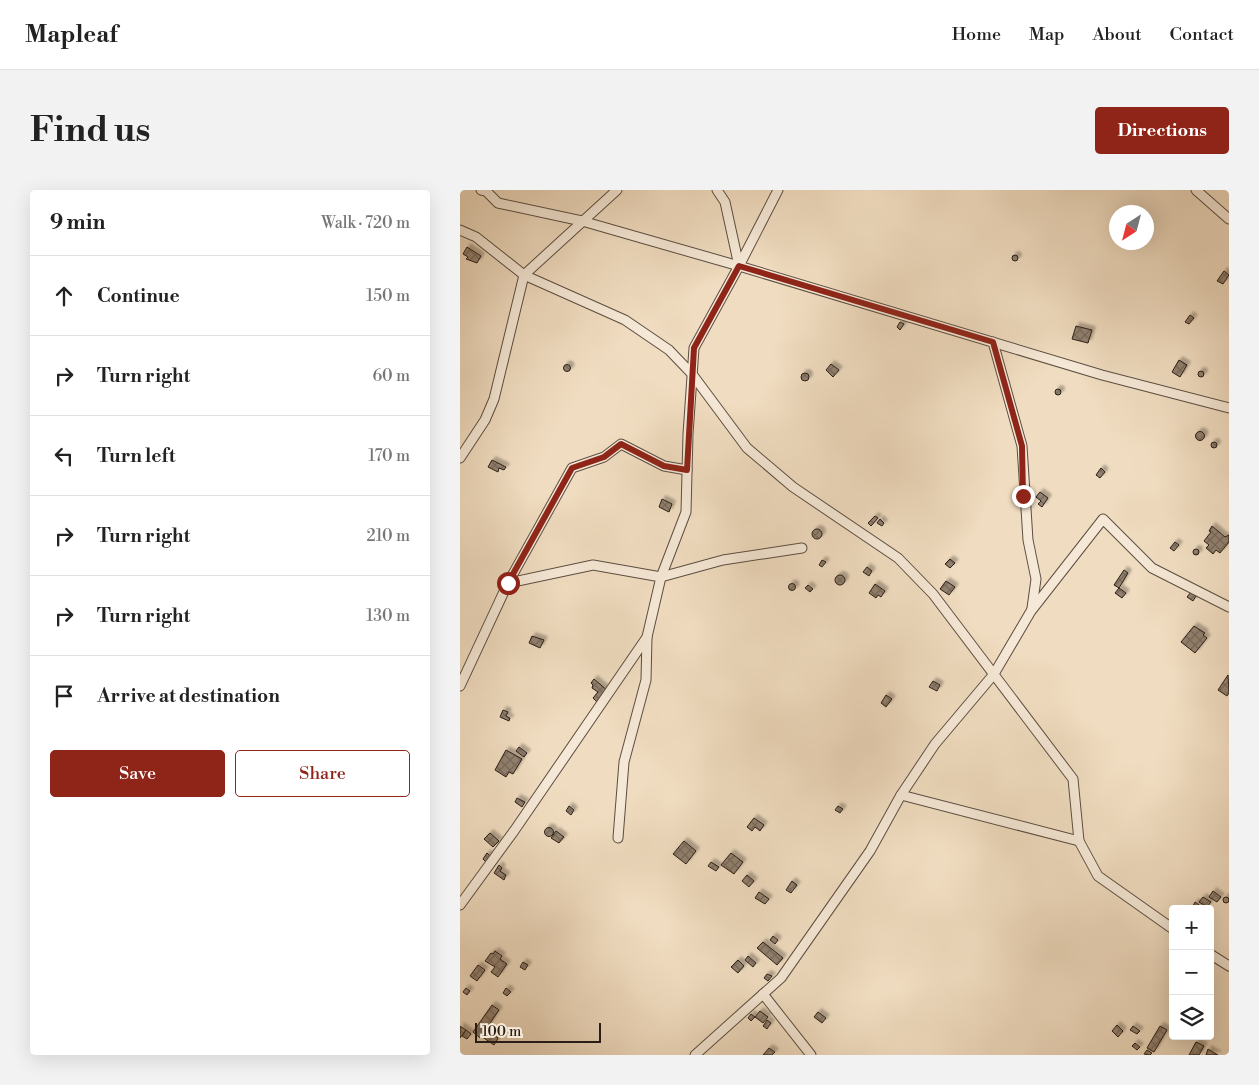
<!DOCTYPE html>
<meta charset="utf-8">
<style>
:root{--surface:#fff;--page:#f2f2f2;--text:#222;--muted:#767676;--line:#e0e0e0;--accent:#8f2418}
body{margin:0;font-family:"Libre Bodoni",serif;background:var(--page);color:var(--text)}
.controls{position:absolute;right:15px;bottom:15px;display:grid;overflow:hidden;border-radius:5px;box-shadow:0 5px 20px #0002}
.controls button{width:45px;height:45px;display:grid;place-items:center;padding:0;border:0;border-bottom:1px solid var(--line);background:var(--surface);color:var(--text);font:25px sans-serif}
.compass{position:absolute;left:649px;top:15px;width:45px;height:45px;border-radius:50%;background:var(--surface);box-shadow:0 5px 20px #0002;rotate:216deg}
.scale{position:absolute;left:15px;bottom:12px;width:126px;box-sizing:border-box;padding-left:5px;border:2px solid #2b1e17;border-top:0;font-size:14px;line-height:18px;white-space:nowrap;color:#2b1e17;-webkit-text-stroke:4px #f5e8d6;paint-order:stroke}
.stop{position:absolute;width:15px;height:15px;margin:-11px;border:4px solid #8f2418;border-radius:50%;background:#fff}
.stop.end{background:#8f2418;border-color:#fff;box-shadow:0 1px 5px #0008}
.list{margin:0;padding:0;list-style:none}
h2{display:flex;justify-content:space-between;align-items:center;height:65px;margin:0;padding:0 20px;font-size:21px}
h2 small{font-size:16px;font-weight:400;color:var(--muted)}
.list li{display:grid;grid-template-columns:32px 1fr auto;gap:15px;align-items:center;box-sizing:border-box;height:80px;padding:0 20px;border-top:1px solid var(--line)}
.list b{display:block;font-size:19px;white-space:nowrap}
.list em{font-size:16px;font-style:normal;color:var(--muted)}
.actions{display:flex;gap:10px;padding:15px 20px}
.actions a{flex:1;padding:11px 0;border:1px solid var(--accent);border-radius:5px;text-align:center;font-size:18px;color:var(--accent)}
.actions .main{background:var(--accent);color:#fff}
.icon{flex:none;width:28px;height:28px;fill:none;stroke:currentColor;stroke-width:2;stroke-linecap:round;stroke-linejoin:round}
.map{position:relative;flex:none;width:769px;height:865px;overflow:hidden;border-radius:5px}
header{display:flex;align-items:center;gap:30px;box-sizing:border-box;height:70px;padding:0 25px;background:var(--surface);border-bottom:1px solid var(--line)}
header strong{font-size:24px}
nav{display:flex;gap:28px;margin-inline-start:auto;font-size:18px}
.intro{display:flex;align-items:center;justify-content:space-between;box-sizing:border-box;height:120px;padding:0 30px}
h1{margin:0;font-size:35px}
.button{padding:12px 22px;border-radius:5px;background:var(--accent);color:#fff;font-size:18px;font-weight:700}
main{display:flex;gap:30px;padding:0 30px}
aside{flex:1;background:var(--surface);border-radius:5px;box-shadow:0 5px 20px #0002}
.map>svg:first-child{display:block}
</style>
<header>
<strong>Mapleaf</strong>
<nav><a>Home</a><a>Map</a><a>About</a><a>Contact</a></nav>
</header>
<div class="intro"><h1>Find us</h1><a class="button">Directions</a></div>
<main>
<aside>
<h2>9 min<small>Walk · 720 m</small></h2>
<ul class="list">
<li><svg class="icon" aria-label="ahead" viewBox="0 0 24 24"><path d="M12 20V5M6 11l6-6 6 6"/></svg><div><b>Continue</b></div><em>150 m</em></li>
<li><svg class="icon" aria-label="right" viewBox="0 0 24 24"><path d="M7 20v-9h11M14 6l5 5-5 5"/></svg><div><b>Turn right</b></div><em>60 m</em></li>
<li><svg class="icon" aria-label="left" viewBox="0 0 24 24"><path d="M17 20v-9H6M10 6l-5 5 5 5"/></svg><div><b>Turn left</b></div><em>170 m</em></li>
<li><svg class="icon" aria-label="right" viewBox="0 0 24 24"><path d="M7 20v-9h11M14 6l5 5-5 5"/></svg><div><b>Turn right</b></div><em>210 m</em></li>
<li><svg class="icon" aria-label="right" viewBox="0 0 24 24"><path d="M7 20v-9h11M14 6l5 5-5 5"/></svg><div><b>Turn right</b></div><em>130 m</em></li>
<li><svg class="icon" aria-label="arrive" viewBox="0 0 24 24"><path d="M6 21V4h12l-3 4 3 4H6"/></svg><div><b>Arrive at destination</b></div></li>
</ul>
<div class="actions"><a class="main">Save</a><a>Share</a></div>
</aside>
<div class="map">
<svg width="769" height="865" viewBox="0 0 769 865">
<defs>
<pattern id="building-cross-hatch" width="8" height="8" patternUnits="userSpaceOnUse" patternTransform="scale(1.25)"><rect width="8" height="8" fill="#91816f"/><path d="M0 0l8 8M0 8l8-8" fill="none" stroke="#77695a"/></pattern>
<filter id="shadow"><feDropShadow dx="3.5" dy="-3.5" stdDeviation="1" flood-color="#0004"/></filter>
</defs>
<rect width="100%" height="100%" fill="#f0dcc0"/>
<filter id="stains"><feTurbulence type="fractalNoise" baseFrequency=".004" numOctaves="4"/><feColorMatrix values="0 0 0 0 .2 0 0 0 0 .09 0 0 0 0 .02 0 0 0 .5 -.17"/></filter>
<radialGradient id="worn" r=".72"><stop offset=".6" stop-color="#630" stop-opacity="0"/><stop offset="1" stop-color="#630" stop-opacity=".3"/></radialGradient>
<g fill="url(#building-cross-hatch)" stroke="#2b1e17" filter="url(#shadow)">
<polygon points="7,57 21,66 17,73 6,69 8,67 3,64"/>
<circle cx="555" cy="68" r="3"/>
<polygon points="764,81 769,85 763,94 757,91"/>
<polygon points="730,125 734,128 729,134 725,132"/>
<polygon points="440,132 444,134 440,140 437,137"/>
<polygon points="616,136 632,140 628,153 612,149"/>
<polygon points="719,170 727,175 720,187 712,182"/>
<polygon points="371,174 379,180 373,187 366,180"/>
<circle cx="107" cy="178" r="3.5"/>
<circle cx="741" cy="184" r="3"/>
<circle cx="345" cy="187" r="4"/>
<circle cx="598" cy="202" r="3"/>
<circle cx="740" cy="246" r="4.5"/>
<circle cx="754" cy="255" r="3"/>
<polygon points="32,270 46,277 44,280 39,278 38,282 28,277"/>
<polygon points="641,278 645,282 640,288 636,285"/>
<polygon points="580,302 588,308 582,317 578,314 581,311 576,307"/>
<polygon points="202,309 212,314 209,322 199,317"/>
<polygon points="415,326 418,328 411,336 408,333"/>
<polygon points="420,329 424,333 422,336 417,333"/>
<polygon points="752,336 765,347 769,345 769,352 760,363 756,360 753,364 746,358 749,355 744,351 751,342 749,341"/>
<circle cx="357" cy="344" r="5"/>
<polygon points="715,352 719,355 714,361 710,358"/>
<circle cx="736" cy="362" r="3"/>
<polygon points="490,369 495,373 490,378 485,374"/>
<polygon points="362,370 366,372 362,377 359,375"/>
<polygon points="407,377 412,381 409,386 403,382"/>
<polygon points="664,380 668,383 659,398 654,395"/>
<circle cx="380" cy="390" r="5"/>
<polygon points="486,391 495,397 489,405 480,399"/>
<circle cx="332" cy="397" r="3.5"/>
<polygon points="415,394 425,401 421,407 418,405 416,408 409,403"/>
<polygon points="348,395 353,399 350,402 345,398"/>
<polygon points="659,398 666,403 662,408 655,403"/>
<polygon points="731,402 736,406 733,411 727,407"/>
<polygon points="734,436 745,443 743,445 747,448 735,463 721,452"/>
<polygon points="72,446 84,450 80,458 69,453"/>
<polygon points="768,485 769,503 767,506 758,500"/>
<polygon points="134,489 148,501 138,513 133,508 138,502 132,498 133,495 131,493"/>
<polygon points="473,491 480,495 477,501 469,497"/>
<polygon points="426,505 432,509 426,517 421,513"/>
<polygon points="43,520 48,522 46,526 50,528 49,531 40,527"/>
<polygon points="59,557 67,563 64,567 56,561"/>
<polygon points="46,560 62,569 53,584 49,582 46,587 35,580"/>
<polygon points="57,608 65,612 62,617 55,612"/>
<polygon points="109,616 114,620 111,625 106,621"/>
<polygon points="378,616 383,619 380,623 375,620"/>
<polygon points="294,628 304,635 300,641 295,637 292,641 287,637"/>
<circle cx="89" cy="642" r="4.5"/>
<polygon points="96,641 104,647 99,653 91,648"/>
<polygon points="30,643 39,651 33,657 24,649"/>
<polygon points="224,651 236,661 226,674 213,664"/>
<polygon points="27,663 30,666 26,672 23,669"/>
<polygon points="271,663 283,672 274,684 261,675"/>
<polygon points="251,672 259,677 256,681 248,676"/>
<polygon points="39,675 42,678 40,681 46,685 44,690 34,683"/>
<polygon points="287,685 294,691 289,697 282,691"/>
<polygon points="332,691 337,695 331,703 326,700"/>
<polygon points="753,701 761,707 757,712 749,707"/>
<polygon points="299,702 309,709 305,714 295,708"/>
<polygon points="743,707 751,712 747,717 739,712"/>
<circle cx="766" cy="710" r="3"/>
<polygon points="735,712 743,718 742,719 732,718"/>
<polygon points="313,746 318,750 315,754 310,750"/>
<polygon points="303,752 323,768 317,775 297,758"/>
<polygon points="35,761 42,766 40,769 47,774 38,787 31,782 35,777 25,771 31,763 33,764"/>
<polygon points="288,766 296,773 293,777 285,770"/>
<polygon points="278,770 284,776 278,783 271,777"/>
<polygon points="63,772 68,775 65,780 60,777"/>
<polygon points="18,775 25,780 17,791 10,786"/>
<polygon points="307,784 312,786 308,791 304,788"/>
<polygon points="6,798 10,801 7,805 3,802"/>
<polygon points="46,798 51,802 47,806 43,803"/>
<polygon points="32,815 39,820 20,848 13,842"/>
<polygon points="300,821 308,827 303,833 295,827"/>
<polygon points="358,822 366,828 362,833 354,827"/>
<polygon points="291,824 295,827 291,831 288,828"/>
<polygon points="307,830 311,833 307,839 303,836"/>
<polygon points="657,835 663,841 658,847 652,841"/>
<polygon points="0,836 6,840 0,848"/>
<polygon points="673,836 680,841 677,844 670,840"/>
<polygon points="700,836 707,840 694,862 687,858"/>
<polygon points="26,839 38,848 34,855 21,846"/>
<polygon points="6,840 11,844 7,849 2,846"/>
<polygon points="736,852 744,856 739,865 729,865"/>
<polygon points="675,853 680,857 677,860 672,856"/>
<polygon points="309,858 315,862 312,865 303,865"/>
<polygon points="748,859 758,865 746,865"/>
<polygon points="687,860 692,863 690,865 684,864"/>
</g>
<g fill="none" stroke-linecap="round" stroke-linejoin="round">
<g stroke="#5c4e41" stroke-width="11">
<g id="minor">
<polyline points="21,0 26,1 38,13 122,31 279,76 642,185 769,218"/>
<polyline points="257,0 265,12 279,76"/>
<polyline points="736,0 769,29"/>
<polyline points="0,40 16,47 64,85 165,130 209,160 232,184 287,258 333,297 438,368 473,404 613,589 619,651"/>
<polyline points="533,152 562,256 568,350 576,389 572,418"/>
<polyline points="0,268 25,230 34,209 64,85 157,0"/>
<polyline points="48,393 133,375 201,387 263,370 342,358"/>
<polyline points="0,496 48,393 112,278 144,267 161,254 204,276 227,280"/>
<polyline points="441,605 619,651 638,686 713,739"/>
<polyline points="158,648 164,572 186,490 187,447"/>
<polyline points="0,715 54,641 187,447 201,387 226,322 228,244 234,158 279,76 318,0"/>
<polyline points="750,764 769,776"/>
<polyline points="303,804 351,865"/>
<polyline points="235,865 321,788 410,661 441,605 475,554 534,484 571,421 643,329 692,378 769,417"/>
</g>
</g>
<use href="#minor" stroke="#f5e8d6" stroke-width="9"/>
</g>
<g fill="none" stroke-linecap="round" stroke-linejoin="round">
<polyline stroke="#8f2418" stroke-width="6" points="48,393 112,278 144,267 161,254 204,276 227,280 234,158 279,76 533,152 562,256 563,306"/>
</g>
<rect width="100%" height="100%" filter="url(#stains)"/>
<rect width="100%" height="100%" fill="url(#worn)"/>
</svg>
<div class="controls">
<button>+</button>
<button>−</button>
<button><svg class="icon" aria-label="layers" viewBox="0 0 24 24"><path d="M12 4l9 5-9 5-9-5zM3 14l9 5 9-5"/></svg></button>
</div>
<svg class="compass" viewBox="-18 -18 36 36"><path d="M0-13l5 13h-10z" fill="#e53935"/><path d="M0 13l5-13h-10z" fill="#767676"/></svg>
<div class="scale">100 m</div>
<div class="stop" style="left:48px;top:393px"></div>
<div class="stop end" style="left:563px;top:306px"></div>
</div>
</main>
